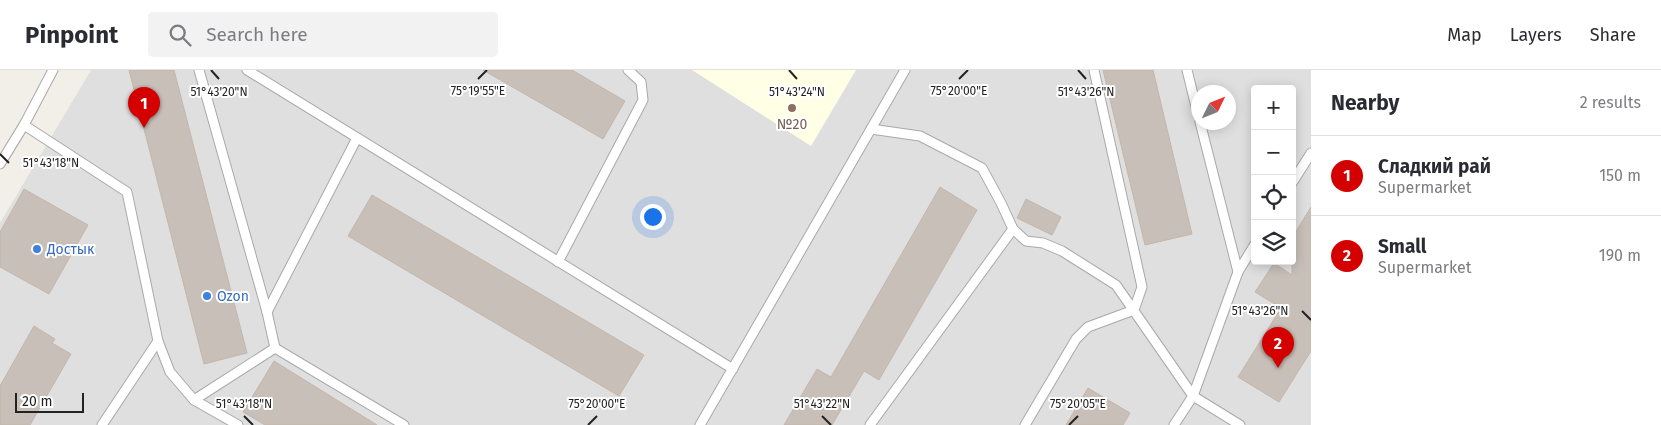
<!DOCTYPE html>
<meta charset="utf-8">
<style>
:root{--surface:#fff;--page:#f2f2f3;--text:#2b2b33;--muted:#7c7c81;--line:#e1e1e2;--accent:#d40000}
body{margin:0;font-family:"Fira Sans",sans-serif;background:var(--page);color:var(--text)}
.controls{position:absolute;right:15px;top:15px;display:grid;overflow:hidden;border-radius:5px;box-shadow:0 2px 12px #0003}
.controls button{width:45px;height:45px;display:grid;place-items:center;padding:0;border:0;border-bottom:1px solid var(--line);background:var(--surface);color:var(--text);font:25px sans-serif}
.compass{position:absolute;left:1191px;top:15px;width:45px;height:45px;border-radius:50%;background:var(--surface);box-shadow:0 2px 12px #0003;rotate:47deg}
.scale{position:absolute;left:15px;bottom:12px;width:69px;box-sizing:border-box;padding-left:5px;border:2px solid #222;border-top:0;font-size:14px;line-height:18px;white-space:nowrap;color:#222;-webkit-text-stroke:4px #fff;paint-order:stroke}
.you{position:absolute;left:652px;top:146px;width:18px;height:18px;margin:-12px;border:4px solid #fff;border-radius:50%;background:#1a73e8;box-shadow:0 0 0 8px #1a73e833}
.badge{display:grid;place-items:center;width:32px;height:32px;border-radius:50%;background:var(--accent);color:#fff;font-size:16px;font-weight:700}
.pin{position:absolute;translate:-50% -41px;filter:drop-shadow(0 1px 2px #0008)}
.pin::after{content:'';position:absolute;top:26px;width:18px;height:15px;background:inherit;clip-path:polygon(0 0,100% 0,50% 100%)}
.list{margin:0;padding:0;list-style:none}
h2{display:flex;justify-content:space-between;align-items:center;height:65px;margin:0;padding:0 20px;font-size:21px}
h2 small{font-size:16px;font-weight:400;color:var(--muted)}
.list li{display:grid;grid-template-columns:32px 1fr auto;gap:15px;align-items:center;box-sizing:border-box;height:80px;padding:0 20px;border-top:1px solid var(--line)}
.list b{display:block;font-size:19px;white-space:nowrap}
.list p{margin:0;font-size:16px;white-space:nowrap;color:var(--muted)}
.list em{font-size:16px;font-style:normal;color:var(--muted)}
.icon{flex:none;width:28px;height:28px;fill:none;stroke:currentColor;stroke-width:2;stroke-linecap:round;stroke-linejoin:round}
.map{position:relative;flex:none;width:1311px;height:355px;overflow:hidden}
header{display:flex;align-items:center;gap:30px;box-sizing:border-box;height:70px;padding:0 25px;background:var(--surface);border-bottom:1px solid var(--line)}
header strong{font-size:24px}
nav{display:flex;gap:28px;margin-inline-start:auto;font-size:18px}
.search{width:350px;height:45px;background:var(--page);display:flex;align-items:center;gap:12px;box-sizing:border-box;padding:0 18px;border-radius:5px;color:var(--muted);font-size:19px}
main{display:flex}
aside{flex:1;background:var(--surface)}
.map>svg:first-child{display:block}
</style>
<header>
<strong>Pinpoint</strong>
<div class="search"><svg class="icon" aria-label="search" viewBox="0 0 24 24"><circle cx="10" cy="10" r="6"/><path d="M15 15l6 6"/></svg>Search here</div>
<nav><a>Map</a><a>Layers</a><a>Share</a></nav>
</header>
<main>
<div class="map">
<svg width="1311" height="355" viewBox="0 0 1311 355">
<rect width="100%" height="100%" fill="#f2efe9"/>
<path fill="#e0dfdf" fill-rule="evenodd" d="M91 0H1311V355H0V153ZM1255 19H1292V191H1255ZM1198 22H1228V52H1198Z"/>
<polygon fill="#ffffe5" points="692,0 856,0 811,76"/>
<g fill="#c7bfb8" stroke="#c4b6ab">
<polygon points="129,0 174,0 247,283 204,294"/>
<polygon points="483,0 572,0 625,31 603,69"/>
<polygon points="1103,0 1153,0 1192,164 1145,175"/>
<polygon points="940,117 977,140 879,310 864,301 832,355 784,355 817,299 831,307"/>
<polygon points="24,119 88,155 49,224 0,197 0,162"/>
<polygon points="372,125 644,285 619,326 348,166"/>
<polygon points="1026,129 1061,147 1052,165 1017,148"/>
<polygon points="1311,137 1311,281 1279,332 1238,307 1281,238 1255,222 1274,193 1292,205 1292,168"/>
<polygon points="34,256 55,269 52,273 71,284 30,355 0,355 0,316"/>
<polygon points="274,291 377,355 265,355 243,342"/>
<polygon points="1088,318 1130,343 1123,355 1066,355"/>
</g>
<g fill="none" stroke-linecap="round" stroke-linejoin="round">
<g stroke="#a9a9a9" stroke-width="11">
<g id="service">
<polyline points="199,0 267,242 275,278 404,355"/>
<polyline points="247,0 733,299"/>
<polyline points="1187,0 1198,45"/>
<polyline points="24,55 127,122 158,271 170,302 194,330 238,355"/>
<polyline points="871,59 920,66 982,98 1001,133 1013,159 1026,171 1043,173 1062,181 1116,215 1193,326 1240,355"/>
<polyline points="0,94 24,55 53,0"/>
<polyline points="1292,113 1311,83"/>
<polyline points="558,192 643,30 641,12 628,0"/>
<polyline points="1238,202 1255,174"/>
<polyline points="267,242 357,68"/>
<polyline points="194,330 275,278"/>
<polyline points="102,355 158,271"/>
<polyline points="700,355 905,0"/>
<polyline points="870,355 1013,159"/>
<polyline points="1025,355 1076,269 1088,257 1134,240 1142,217 1094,0"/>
<polyline points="1174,355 1193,326 1238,202 1200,52"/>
</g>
</g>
<use href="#service" stroke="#fff" stroke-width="9"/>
</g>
<path fill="none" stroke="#222" stroke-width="2" d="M211 0 219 9M789 0 797 9M1078 0 1086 9M478 9 487 0M959 9 968 0M0 84 9 93M1302 241 1311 250M244 346 253 355M822 346 831 355M588 355 597 346M1069 355 1078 346"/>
<circle fill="#8d6e63" stroke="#fff" stroke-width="2" cx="792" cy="38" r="5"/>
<g fill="#3f7fe0" stroke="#fff" stroke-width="2">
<circle cx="37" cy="179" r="5"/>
<circle cx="207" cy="226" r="5"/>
</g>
<g text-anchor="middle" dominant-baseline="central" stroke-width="4" stroke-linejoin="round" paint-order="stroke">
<g font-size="14" fill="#785e54" stroke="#fff">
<text x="792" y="54">№20</text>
</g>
<g font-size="14" fill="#366cbe" stroke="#fff" text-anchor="start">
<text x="47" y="179">Достык</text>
<text x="217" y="226">Ozon</text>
</g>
</g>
<g font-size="12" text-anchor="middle" fill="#222" stroke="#fff" stroke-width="4" stroke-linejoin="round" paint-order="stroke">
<text x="478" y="25">75°19'55"E</text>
<text x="959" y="25">75°20'00"E</text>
<text x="219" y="26">51°43'20"N</text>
<text x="797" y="26">51°43'24"N</text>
<text x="1086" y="26">51°43'26"N</text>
<text x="51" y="97">51°43'18"N</text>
<text x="1260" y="245">51°43'26"N</text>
<text x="244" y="338">51°43'18"N</text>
<text x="822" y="338">51°43'22"N</text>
<text x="597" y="338">75°20'00"E</text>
<text x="1078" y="338">75°20'05"E</text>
</g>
</svg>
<div class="controls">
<button>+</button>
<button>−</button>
<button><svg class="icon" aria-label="locate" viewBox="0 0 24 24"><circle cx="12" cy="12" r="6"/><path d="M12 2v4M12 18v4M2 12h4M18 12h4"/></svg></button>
<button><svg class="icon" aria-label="layers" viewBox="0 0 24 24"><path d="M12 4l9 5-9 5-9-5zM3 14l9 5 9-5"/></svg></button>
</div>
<svg class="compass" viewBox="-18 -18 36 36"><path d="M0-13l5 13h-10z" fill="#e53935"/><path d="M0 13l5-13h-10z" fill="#7c7c81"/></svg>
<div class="scale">20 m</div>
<div class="you"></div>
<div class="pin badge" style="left:144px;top:58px">1</div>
<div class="pin badge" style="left:1278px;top:298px">2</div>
</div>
<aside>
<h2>Nearby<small>2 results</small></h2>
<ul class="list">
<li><span class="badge">1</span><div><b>Сладкий рай</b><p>Supermarket</p></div><em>150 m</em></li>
<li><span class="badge">2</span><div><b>Small</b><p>Supermarket</p></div><em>190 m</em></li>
</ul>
</aside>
</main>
